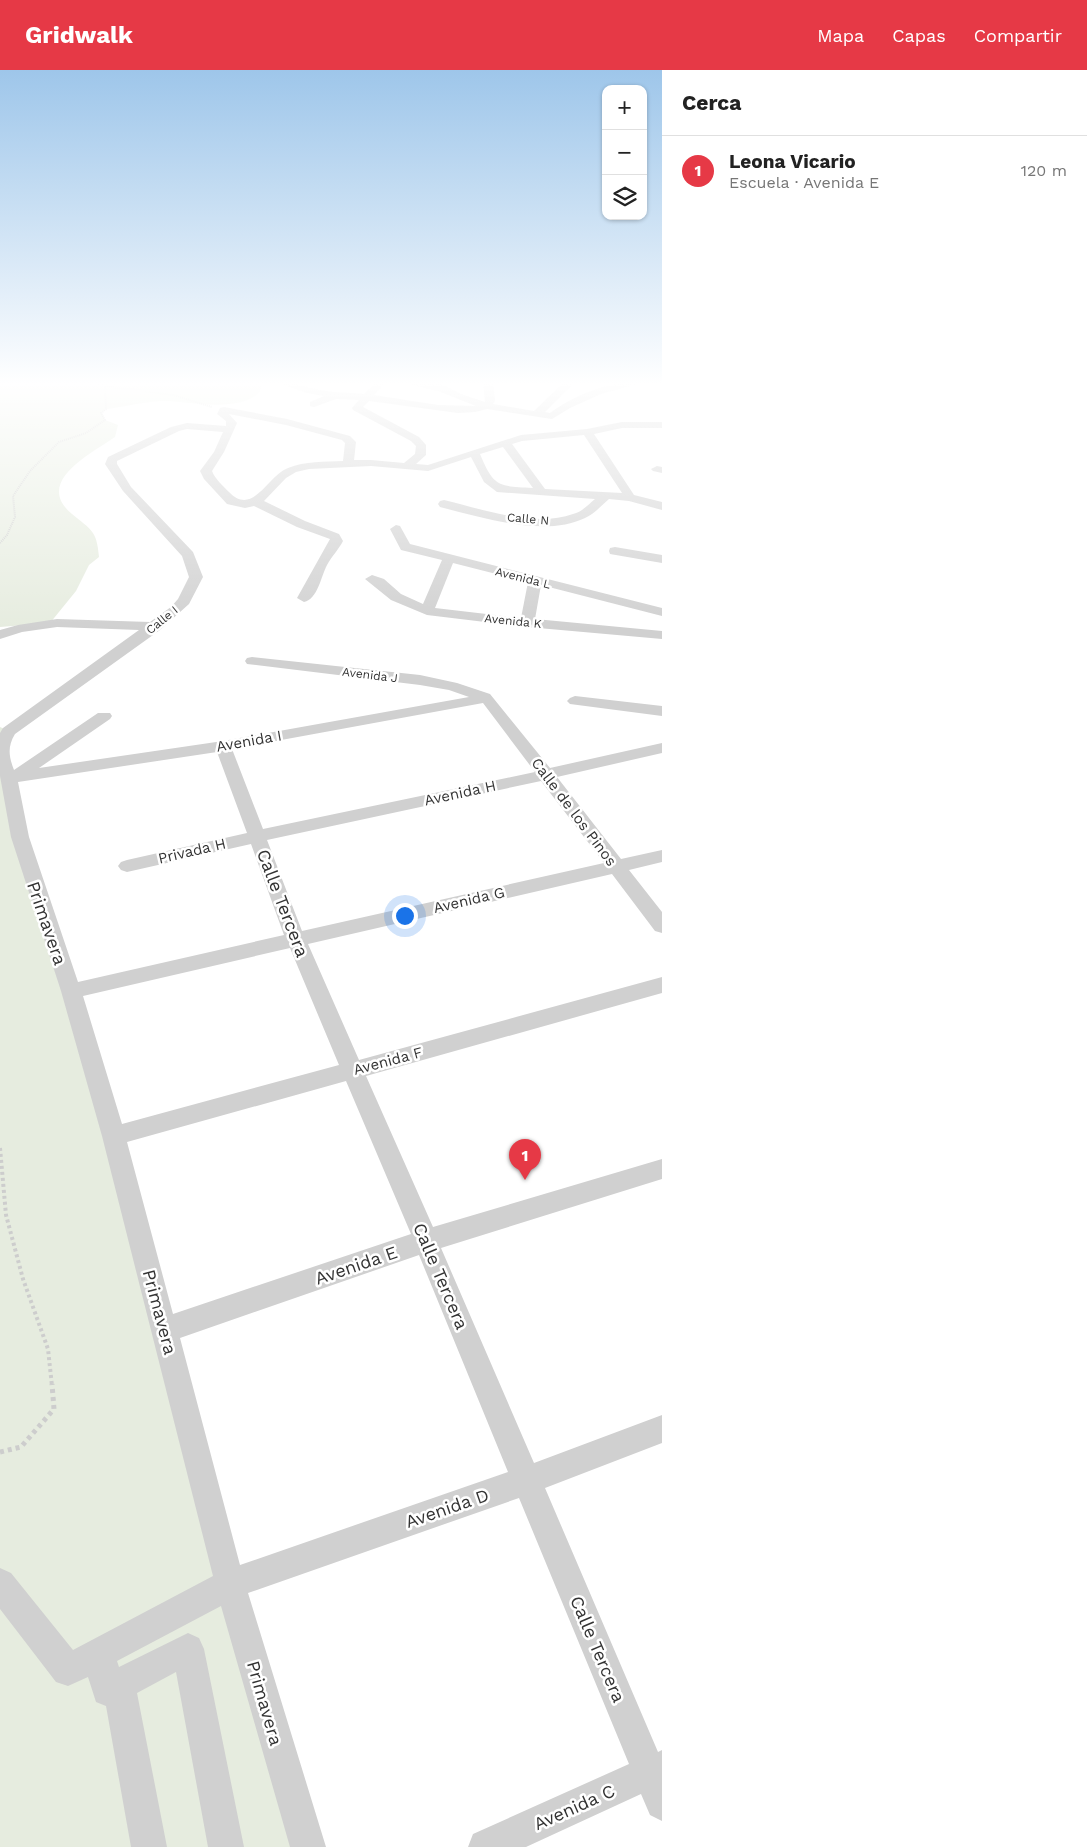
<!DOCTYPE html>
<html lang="es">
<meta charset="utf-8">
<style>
:root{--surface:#fff;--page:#f2f2f2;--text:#222;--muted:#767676;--line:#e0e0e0;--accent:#e63946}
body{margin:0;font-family:"Work Sans",sans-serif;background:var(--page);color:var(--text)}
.controls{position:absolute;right:15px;top:15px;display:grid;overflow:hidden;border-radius:10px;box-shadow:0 1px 4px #0004}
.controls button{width:45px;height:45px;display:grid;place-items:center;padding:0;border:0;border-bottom:1px solid var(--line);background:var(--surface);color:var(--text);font:25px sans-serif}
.you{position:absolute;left:404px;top:845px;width:18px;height:18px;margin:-12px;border:4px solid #fff;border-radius:50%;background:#1a73e8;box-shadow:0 0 0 8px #1a73e833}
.badge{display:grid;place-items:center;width:32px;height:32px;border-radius:50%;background:var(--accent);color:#fff;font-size:16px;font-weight:700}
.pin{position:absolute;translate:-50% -41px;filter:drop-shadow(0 1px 2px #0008)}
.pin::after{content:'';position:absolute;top:26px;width:18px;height:15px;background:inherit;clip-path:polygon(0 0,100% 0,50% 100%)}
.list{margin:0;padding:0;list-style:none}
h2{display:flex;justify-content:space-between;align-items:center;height:65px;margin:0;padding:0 20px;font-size:21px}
h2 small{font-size:16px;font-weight:400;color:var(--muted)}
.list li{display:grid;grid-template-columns:32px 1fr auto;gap:15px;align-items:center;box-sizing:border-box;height:70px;padding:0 20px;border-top:1px solid var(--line)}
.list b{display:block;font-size:19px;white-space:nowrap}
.list p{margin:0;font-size:16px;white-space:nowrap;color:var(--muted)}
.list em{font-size:16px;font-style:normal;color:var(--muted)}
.icon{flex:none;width:28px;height:28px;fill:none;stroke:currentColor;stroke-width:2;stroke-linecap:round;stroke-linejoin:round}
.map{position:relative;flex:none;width:662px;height:1777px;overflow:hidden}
header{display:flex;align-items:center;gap:30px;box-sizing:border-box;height:70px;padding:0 25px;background:var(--accent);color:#fff}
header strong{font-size:24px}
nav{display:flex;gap:28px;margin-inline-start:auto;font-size:18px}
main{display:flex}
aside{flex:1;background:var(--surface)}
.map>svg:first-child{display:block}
</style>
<header>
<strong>Gridwalk</strong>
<nav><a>Mapa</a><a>Capas</a><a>Compartir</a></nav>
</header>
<main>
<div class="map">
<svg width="662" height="1777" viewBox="0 0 662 1777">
<rect width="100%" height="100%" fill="#fff"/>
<g fill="#e6ecdf">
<path d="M0 311H263C262 314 261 319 260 321 243 343 190 332 167 331 152 330 123 337 106 339L102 343 105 350 118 355 115 367C92 383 33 412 72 444 91 460 97 460 99 487L89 495 76 521 50 553 0 557Z"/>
<polygon points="0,657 9,661 1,673 61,913 297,1777 0,1777"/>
</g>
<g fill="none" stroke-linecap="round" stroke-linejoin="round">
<g stroke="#cdcdcd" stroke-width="2" stroke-dasharray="1 1" stroke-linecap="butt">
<polyline points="105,316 173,325 212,337"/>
<polyline points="0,473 7,465 15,447 13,426 30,401 59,372 86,363 105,350 101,343 106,339 105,316 93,311"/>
</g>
<polyline stroke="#cdcdcd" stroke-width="4" stroke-dasharray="3 3" stroke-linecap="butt" points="0,1078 6,1145 23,1209 48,1279 52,1316"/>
<polyline stroke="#cdcdcd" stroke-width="5" stroke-dasharray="4 4" stroke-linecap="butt" points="0,1382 21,1377 54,1339 52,1314"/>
<g fill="#d0d0d0" fill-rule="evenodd">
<path d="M284 311C294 311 302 316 311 318 329 323 346 322 364 324L377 311H387L374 325 438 335 476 336 438 321 403 313 401 311H436L461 324 485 332 483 311H493L495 331 493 334 534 341 565 311H576L545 342 550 343C576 324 610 311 643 311L641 313 601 324 570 338 552 349 487 339 475 342 458 343 369 331 363 337 419 367 426 375V385L416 394 428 395 521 365 587 359 622 352H662V358H622L594 364 634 425 662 432V440L629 431 609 429C601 436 594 444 585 448 544 468 481 447 440 437L438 434 440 431 444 430C482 439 535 458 573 444 582 442 589 434 595 429L497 422 484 412 471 387 428 401 371 396 309 399 296 402 286 408 264 431 305 451 339 464 343 471C339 479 332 486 327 495 321 506 318 529 304 532L297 528 330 469 297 457 254 436 245 438 227 434 204 409 200 401 214 382 223 362 187 359 179 361 117 391V394L131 417 193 482 203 507 189 534 160 560 15 664C7 677 9 687 14 700L98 643H110L112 646 110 649 39 698 223 671 469 627 449 620 420 615 247 594 245 591 247 588 252 587 420 605 457 613 490 624 550 698 662 673V683L557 707 621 789 662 780V792L629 800 662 842V863L655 861 612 804 308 874 359 990 662 907V923L366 1006 433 1157 662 1089V1109L441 1178 534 1393 662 1345V1373L545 1418 658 1682 662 1680V1751L650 1745 641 1724 526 1777H468L473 1764 629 1694 519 1428 248 1523 326 1777H290L221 1536 117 1591 119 1597 188 1563 199 1568 204 1579 244 1777H208L176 1602 137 1623 167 1777H131L106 1636 96 1632 88 1607 68 1616 56 1612 0 1539V1498L11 1503 73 1580 213 1506 102 1066 61 921 11 767 0 706V663L3 658 139 560 57 557 22 562 0 569V560L18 555 57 549 150 552 171 537 178 529 189 507 182 486 123 421 105 394 108 387 171 357 187 353 226 356V351L217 344 220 338 224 337 287 349 350 366 356 372 354 390H371L404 393 415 384 416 376 411 371 353 340 352 338 359 330 336 329 314 337 310 336V332L324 326 307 323 284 315ZM229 344 286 355 342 370 345 373 343 391C325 392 305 391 288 398 267 406 253 447 229 422 223 416 215 409 212 401L224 382 237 353ZM584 365 622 423 545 419 512 374 522 371ZM503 377 533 418C499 416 494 418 480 384ZM483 633 535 702 263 759 232 679ZM217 682 247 763 127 790 121 792 118 796 121 800 127 802 251 774 284 865 78 912 29 767 18 712ZM541 711 604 793 302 861 267 770ZM290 878 339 995 122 1054 83 926ZM346 1011 411 1164 173 1244 127 1072ZM419 1185 508 1402 240 1495 180 1268Z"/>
<polygon points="657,396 662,397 662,403 653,401 651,399"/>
<path d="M396 455 400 456 410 474 662 538V546L541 515 535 549 662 561V569L527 557 427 545 391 530 365 509 372 505 384 509 401 524 423 534 442 490 401 480 390 459ZM453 493 528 512 521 548 435 538Z"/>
<polygon points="615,477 662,485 662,493 610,484 609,481 610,478"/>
<polygon points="575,626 662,636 662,646 570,634 567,631 570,628"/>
</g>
</g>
<linearGradient id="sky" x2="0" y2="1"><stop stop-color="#9ec6ea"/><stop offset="0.56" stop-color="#fff"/><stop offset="1" stop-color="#fff" stop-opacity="0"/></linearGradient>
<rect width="662" height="560" fill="url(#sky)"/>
<g text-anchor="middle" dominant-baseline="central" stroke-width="5" stroke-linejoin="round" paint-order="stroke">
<g font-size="12" fill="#333" stroke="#fff">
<text transform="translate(528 449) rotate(5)">Calle N</text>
<text transform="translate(523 508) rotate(14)">Avenida L</text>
<text transform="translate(162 550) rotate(-39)">Calle I</text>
<text transform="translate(513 551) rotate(6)">Avenida K</text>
<text transform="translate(370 605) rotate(7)">Avenida J</text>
</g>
<g font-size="15" fill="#333" stroke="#fff">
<text transform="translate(249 671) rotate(-10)">Avenida I</text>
<text transform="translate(460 723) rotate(-12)">Avenida H</text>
<text transform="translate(574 742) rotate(53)">Calle de los Pinos</text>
<text transform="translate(192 781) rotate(-13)">Privada H</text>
<text transform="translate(469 830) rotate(-13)">Avenida G</text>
<text transform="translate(388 991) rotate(-15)">Avenida F</text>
</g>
<g font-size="18" fill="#333" stroke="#fff">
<text transform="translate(283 833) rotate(69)">Calle Tercera</text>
<text transform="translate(47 853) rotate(71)">Primavera</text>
<text transform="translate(356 1195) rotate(-19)">Avenida E</text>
<text transform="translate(441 1206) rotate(67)">Calle Tercera</text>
<text transform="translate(160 1242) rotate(75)">Primavera</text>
<text transform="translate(447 1438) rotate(-19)">Avenida D</text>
<text transform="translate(598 1579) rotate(67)">Calle Tercera</text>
<text transform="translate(265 1633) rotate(74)">Primavera</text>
<text transform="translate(574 1737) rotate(-24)">Avenida C</text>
</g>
</g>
</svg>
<div class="controls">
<button>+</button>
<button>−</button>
<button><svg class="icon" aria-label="layers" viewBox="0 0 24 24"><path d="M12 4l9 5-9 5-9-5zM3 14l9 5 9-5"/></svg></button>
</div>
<div class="you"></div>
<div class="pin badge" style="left:525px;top:1110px">1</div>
</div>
<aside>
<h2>Cerca<small></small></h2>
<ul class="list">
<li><span class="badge">1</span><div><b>Leona Vicario</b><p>Escuela · Avenida E</p></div><em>120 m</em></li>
</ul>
</aside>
</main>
